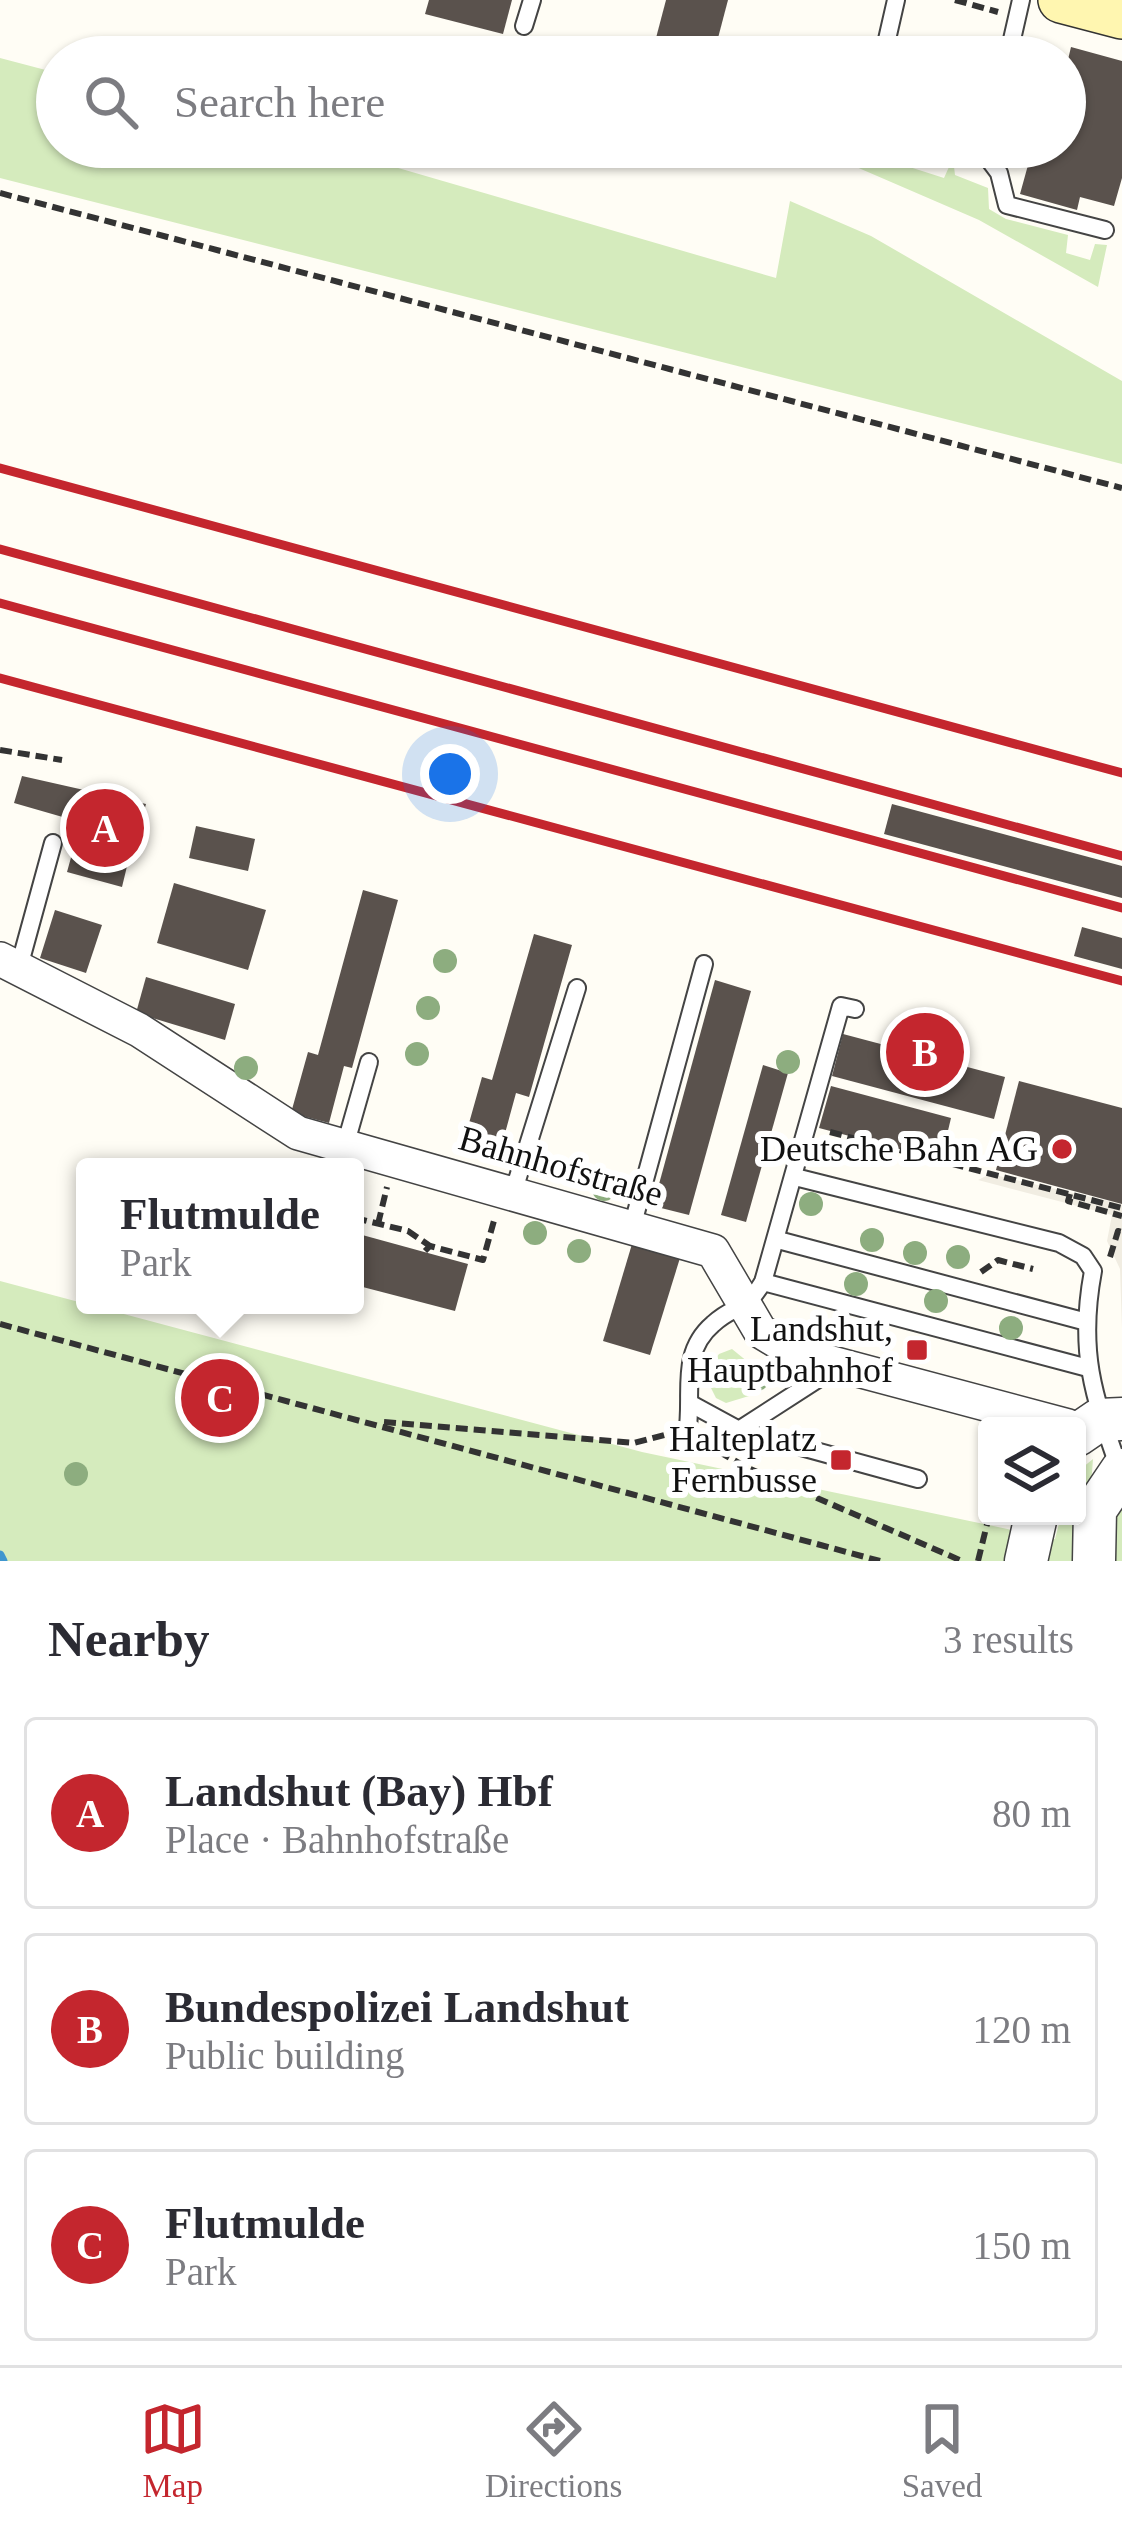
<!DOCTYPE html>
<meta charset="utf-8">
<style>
:root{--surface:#fff;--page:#f2f2f3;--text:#2b2b33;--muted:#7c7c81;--line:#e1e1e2;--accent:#c4262e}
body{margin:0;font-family:Georgia,serif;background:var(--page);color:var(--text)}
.controls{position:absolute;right:36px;bottom:36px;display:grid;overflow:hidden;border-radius:12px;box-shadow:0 3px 9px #0004}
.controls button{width:108px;height:108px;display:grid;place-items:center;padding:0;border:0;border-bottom:3px solid var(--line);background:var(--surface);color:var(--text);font:60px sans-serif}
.you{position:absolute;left:450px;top:774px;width:42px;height:42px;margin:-30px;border:9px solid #fff;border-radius:50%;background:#1a73e8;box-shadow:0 0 0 18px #1a73e833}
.badge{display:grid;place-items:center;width:78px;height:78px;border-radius:50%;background:var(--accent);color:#fff;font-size:39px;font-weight:700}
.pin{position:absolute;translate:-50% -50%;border:6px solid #fff;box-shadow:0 3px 12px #0006}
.popup{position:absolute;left:76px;top:1158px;width:288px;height:156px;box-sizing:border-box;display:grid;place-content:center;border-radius:12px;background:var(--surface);filter:drop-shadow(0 3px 9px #0005);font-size:39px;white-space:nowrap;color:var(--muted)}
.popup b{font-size:45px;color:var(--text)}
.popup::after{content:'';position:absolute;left:50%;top:100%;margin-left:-24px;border:24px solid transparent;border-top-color:var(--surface)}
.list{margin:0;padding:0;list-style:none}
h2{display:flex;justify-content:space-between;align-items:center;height:156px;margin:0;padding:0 48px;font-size:51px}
h2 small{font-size:39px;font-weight:400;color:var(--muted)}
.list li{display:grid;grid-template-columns:78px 1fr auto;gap:36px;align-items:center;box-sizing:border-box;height:192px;margin:0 24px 24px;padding:0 24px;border:3px solid var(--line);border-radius:12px}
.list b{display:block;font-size:45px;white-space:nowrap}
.list p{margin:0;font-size:39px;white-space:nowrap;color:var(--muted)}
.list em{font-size:39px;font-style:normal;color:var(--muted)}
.icon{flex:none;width:66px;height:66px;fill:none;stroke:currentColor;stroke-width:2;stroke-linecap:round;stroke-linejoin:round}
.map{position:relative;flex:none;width:1122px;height:1561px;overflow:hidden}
.search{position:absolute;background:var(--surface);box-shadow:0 3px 9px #0004;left:36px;right:36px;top:36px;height:132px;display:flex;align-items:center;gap:30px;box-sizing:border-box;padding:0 42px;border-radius:66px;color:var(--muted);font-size:45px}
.sheet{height:804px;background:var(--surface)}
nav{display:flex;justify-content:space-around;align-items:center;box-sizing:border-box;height:168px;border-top:3px solid var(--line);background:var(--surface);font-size:33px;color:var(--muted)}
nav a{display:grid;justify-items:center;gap:6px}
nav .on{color:var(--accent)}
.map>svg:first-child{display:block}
</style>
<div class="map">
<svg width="1122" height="1561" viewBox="0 0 1122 1561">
<rect width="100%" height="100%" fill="#fffdf5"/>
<g fill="#d5ebbd">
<polygon points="0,58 57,73 57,147 326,147 776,278 790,201 871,236 1122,381 1122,464 0,178"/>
<polygon points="810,147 847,147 944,178 953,158 955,175 988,188 989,209 1006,219 1068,235 1066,253 1090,260 1095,244 1107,245 1098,287 979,220"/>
<polygon points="0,1281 642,1452 1055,1539 1061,1516 1077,1516 1077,1472 1093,1459 1091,1485 1116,1515 1122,1509 1122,1561 0,1561"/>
<polygon points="732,1349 748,1362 777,1371 749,1396 726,1403 716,1398 704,1374 719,1354"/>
</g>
<polygon fill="#f1ede2" points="990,1174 1122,1204 1122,1329 1120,1269 1107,1241 1112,1215 978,1180"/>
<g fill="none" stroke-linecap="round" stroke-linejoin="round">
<polyline stroke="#3f96cf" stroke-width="9" points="0,1555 3,1561"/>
</g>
<g fill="#5a524d">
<polygon points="429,0 512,0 503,34 425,14"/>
<polygon points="666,0 728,0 713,57 651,57"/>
<polygon points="1071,47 1122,61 1122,178 1114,206 1080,197 1077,210 1020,194 1033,147 1065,147 1065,72"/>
<polygon points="22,776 146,804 136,840 123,836 118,855 129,858 122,887 67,872 75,843 67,841 73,820 14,803"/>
<polygon points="892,804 1122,866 1122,898 884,834"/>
<polygon points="196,826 255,839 248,871 189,858"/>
<polygon points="174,883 266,910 248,970 157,943"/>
<polygon points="363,890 398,900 352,1068 344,1066 329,1123 291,1113 308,1052 318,1055"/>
<polygon points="55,910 102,925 86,973 40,958"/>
<polygon points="1082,927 1122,938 1122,969 1074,956"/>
<polygon points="534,934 572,945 529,1097 516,1093 498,1159 462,1148 482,1077 492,1080"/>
<polygon points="146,977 235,1004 225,1040 136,1013"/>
<polygon points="715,980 751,991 689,1215 653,1206"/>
<polygon points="843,1034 1005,1077 994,1119 832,1076"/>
<polygon points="763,1065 788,1073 746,1222 721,1215"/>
<polygon points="1019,1081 1122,1108 1122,1204 996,1170"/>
<polygon points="831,1086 951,1118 941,1160 819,1128"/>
<polygon points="355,1233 468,1264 455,1311 355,1285"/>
<polygon points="632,1244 680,1258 650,1355 603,1341"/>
</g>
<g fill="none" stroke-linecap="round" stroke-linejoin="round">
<g stroke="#444" stroke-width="20">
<g id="service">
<polyline points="524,26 532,0"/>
<polyline points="887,44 934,57"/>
<polyline points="883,57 896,0"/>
<polyline points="1008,57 1021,0"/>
<polyline points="984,153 999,173 1007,205 1105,230"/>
<polyline points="19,967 53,843"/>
<polyline points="345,1146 369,1062"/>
<path d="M795 1177 1059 1243 1083 1256 1093 1271C1078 1351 1093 1394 1119 1468"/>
<polyline points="513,1193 577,988"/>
<polyline points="632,1227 704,964"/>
<polyline points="778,1240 1083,1321"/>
<polyline points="763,1282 1088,1368"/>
<polyline points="693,1405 739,1430 918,1479"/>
<polyline points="739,1430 835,1368"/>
<path d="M687 1434C694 1395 678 1354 713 1324 737 1302 742 1316 763 1282L841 1006 855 1009"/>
</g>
</g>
<g stroke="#444" stroke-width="36">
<polyline id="minor" points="0,959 139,1030 298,1133 713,1251 760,1331 798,1354 1068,1426"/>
</g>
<g stroke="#444" stroke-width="45">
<g id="tertiary">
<polyline points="1077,1435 1099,1420 1122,1419"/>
<polyline points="1026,1561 1036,1516"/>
<polyline points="1094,1561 1095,1510 1122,1470"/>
</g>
</g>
<g stroke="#333" stroke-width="48">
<polyline id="secondary" points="1061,0 1122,16"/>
</g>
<g stroke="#333" stroke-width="6" stroke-dasharray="12 6" stroke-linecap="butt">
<polyline points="955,0 998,12"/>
<polyline points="0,193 1122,488"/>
<polyline points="0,750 62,760"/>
<polyline points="830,1132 1122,1208"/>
<polyline points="1070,1194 1068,1201 1122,1216"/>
<polyline points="355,1218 408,1231 430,1246"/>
<polyline points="378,1224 387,1187"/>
<polyline points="425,1251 430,1246 483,1260 495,1217"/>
<polyline points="1110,1257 1118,1231 1122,1232"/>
<polyline points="981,1272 998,1260 1033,1269"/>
<polyline points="0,1324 880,1561"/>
<polyline points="384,1422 634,1443 668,1434"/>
<polyline points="703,1443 748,1468 962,1561"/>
<polyline points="978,1561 989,1516"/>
</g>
<use href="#service" stroke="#fff" stroke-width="16"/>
<use href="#minor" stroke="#fff" stroke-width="33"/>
<use href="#tertiary" stroke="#fff" stroke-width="42"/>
<use href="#secondary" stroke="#fff6b0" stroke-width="45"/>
<g stroke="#c4262e" stroke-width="9">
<polyline points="0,468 1122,773"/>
<polyline points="0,549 1122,856"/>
<polyline points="0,603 1122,908"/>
<polyline points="0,678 1122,981"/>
</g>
</g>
<g fill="#8dad7f">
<circle cx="445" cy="961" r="12"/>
<circle cx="428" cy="1008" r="12"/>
<circle cx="417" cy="1054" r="12"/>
<circle cx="788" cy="1062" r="12"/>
<circle cx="246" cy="1068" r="12"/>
<circle cx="604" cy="1189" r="12"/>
<circle cx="811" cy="1204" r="12"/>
<circle cx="535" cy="1233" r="12"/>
<circle cx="872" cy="1240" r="12"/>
<circle cx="579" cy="1251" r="12"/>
<circle cx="915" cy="1253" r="12"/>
<circle cx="958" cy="1257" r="12"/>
<circle cx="856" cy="1284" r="12"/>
<circle cx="936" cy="1301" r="12"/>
<circle cx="1011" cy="1328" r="12"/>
<circle cx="727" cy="1372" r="12"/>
<circle cx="757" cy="1379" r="12"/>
<circle cx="76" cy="1474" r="12"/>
</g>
<g fill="#c4262e" stroke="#fff" stroke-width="4.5">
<circle cx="1062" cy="1149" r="12"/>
<rect x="905" y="1338" width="24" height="24" rx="6"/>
<rect x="829" y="1448" width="24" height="24" rx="6"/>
</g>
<g text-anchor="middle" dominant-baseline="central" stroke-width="12" stroke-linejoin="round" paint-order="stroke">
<g font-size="36" fill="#111" stroke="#fff" text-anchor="end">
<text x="1038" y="1149">Deutsche Bahn AG</text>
<text x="893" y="1329">Landshut,<tspan x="893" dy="41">Hauptbahnhof</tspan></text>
<text x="817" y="1439">Halteplatz<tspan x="817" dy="41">Fernbusse</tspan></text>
</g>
<g font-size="36" fill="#111" stroke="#fff">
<text transform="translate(561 1166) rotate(16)">Bahnhofstraße</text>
</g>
</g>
</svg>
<div class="controls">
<button><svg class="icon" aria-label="layers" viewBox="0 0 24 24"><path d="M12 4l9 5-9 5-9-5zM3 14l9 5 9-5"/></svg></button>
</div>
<div class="you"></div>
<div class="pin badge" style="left:105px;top:828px">A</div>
<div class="pin badge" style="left:925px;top:1052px">B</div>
<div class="pin badge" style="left:220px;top:1398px">C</div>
<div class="popup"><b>Flutmulde</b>Park</div>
<div class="search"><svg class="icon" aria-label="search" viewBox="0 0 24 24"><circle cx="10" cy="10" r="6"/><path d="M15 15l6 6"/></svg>Search here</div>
</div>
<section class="sheet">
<h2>Nearby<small>3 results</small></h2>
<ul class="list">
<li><span class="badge">A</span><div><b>Landshut (Bay) Hbf</b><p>Place · Bahnhofstraße</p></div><em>80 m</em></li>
<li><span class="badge">B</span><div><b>Bundespolizei Landshut</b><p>Public building</p></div><em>120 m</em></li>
<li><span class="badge">C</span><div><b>Flutmulde</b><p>Park</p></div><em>150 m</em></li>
</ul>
</section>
<nav>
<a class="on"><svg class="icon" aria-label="map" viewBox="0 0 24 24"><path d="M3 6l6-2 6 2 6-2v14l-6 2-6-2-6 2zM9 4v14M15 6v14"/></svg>Map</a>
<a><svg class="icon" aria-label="directions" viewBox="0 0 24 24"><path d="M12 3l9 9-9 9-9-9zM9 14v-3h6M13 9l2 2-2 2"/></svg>Directions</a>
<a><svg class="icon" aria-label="saved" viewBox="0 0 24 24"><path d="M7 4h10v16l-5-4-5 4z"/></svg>Saved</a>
</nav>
